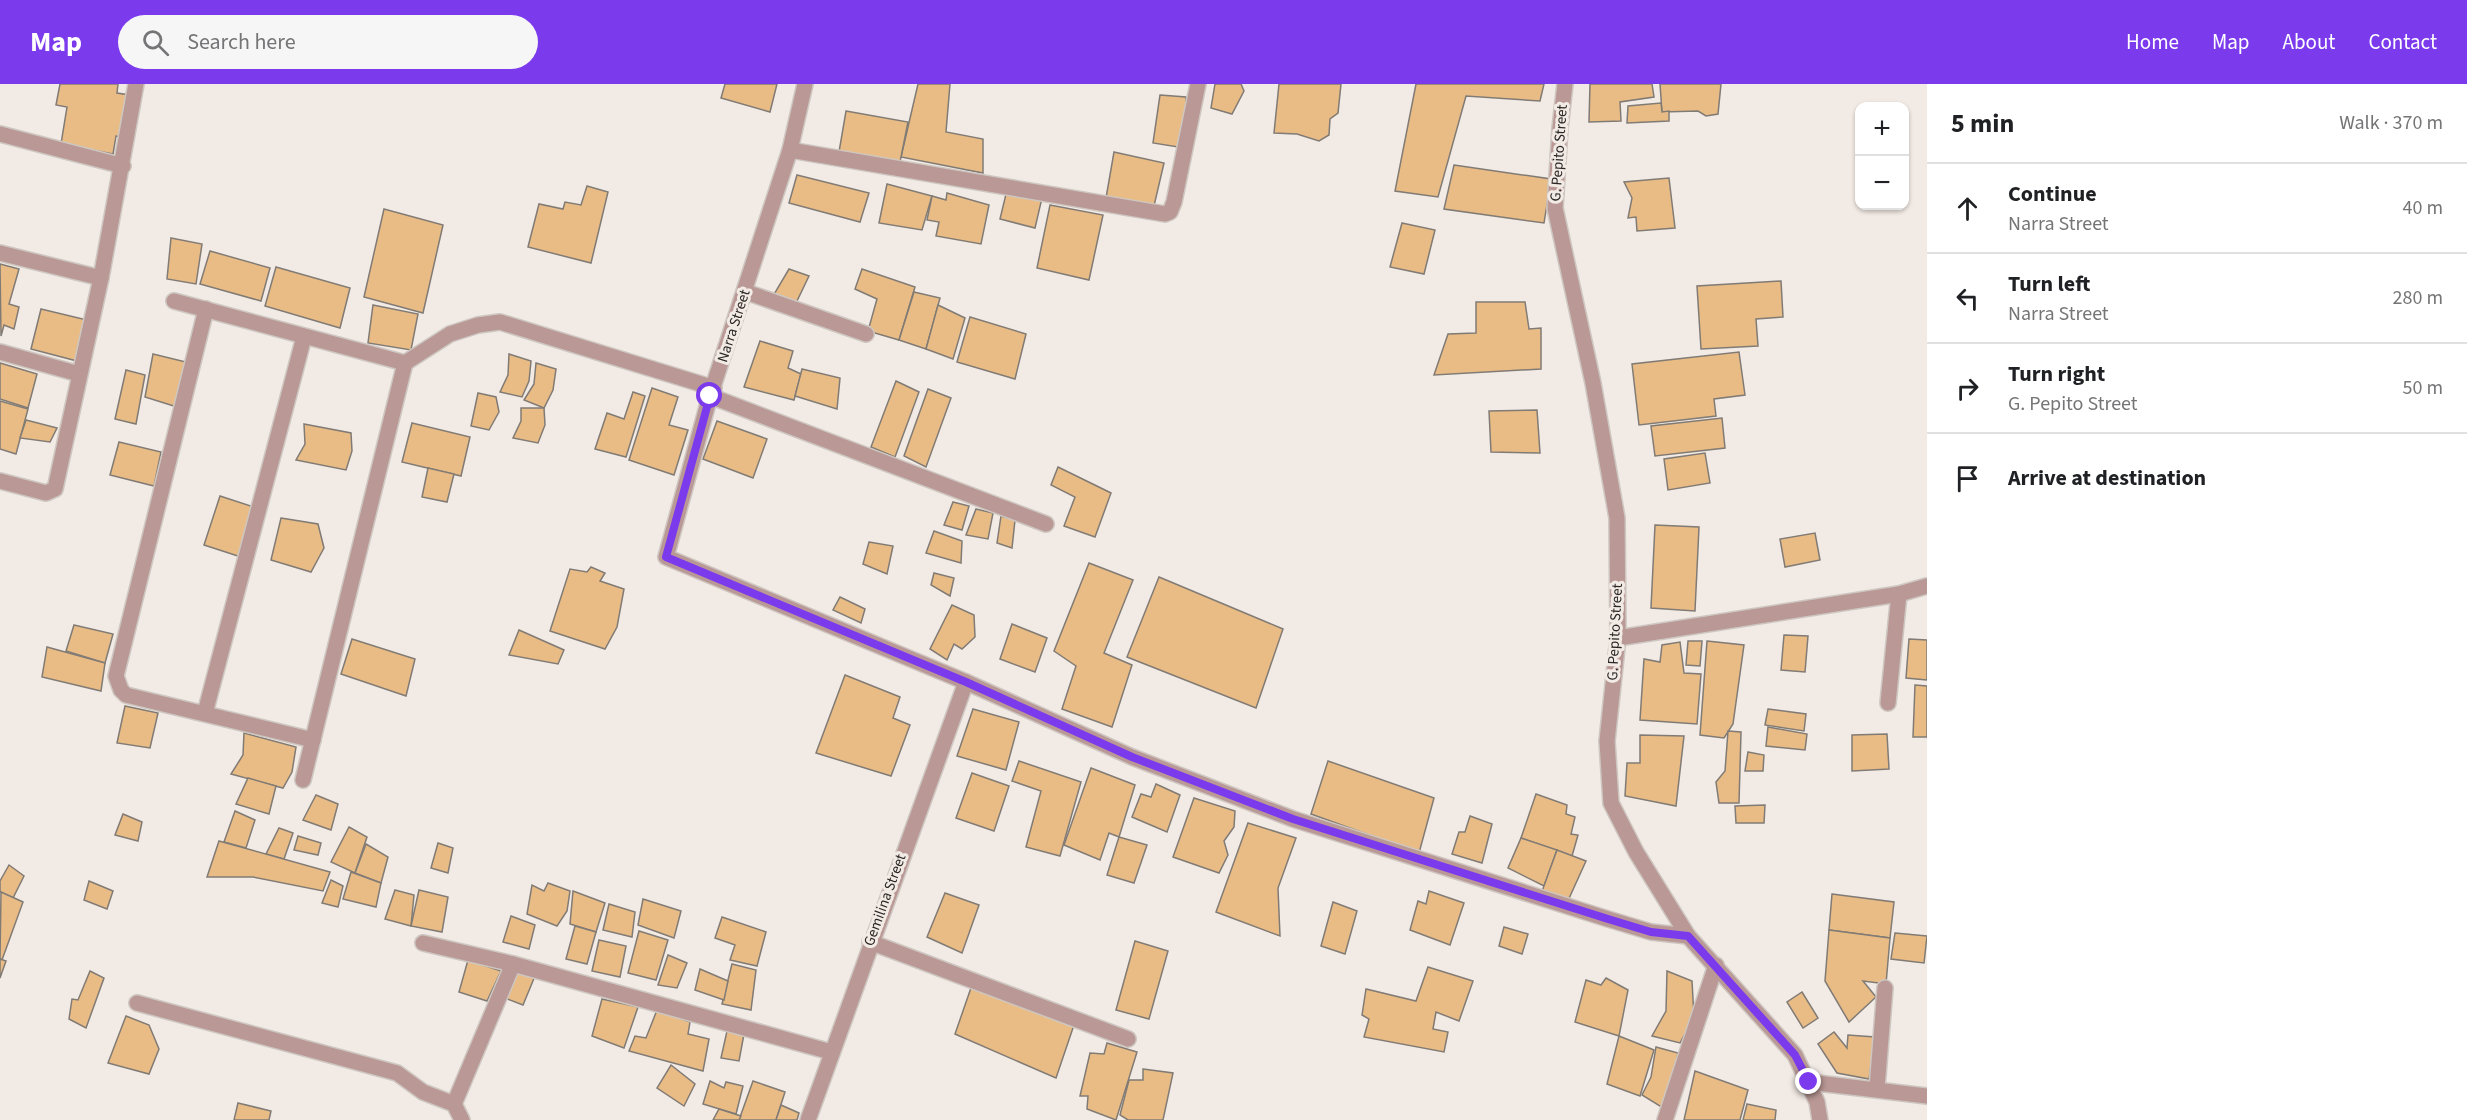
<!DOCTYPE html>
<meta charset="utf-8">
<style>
:root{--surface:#fff;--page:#f6f6f6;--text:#202124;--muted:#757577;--line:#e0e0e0;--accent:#7c3aed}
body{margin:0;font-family:"Source Sans 3",sans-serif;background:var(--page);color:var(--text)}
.controls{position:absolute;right:18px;top:18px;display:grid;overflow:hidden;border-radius:12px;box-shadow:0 2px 4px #0004}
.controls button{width:54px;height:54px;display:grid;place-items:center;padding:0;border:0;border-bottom:2px solid var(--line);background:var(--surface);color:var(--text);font:30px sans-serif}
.stop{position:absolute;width:18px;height:18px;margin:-14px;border:4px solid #7c3aed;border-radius:50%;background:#fff}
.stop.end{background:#7c3aed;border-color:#fff;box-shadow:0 2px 6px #0008}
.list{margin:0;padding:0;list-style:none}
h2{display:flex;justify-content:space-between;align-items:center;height:78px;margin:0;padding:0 24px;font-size:26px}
h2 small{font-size:20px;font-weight:400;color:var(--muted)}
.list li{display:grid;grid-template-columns:39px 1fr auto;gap:18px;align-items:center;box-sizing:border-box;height:90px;padding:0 24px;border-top:2px solid var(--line)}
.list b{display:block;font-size:22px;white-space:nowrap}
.list p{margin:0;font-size:20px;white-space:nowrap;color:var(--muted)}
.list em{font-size:20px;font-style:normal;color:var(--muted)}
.icon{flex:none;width:33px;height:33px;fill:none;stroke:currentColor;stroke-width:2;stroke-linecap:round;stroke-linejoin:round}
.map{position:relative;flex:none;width:1927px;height:1036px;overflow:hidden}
header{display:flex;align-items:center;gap:36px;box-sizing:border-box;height:84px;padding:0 30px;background:var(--accent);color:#fff}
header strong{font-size:28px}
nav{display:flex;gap:33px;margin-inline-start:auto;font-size:21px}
.search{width:420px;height:54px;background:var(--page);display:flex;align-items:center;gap:15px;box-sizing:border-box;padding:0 21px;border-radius:33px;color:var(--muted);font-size:22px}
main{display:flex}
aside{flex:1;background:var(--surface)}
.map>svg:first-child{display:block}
</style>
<header>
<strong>Map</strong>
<div class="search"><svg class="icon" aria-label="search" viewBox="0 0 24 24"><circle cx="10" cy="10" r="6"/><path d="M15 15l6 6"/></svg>Search here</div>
<nav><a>Home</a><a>Map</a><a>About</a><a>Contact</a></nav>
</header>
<main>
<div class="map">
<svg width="1927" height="1036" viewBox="0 0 1927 1036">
<rect width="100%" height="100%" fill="#f2eae4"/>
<g fill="#eabc85" stroke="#817b75" stroke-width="1.5">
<polygon points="60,0 118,0 117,9 130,11 123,53 116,52 113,70 61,60 67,23 56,21"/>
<polygon points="725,0 777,0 770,28 721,14"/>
<polygon points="918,0 950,0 946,48 983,55 983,89 901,73"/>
<polygon points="1215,0 1241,0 1244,7 1232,30 1211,24"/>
<polygon points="1279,0 1341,0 1338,29 1330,35 1329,51 1319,57 1297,50 1274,49"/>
<polygon points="1416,0 1544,0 1540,17 1466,12 1438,113 1395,107"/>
<polygon points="1590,0 1652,0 1654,13 1620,18 1621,37 1589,38"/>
<polygon points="1660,0 1721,0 1718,30 1706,32 1698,27 1662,28"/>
<polygon points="1160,11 1186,13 1187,36 1178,63 1153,59"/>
<polygon points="1661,19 1662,28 1669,27 1669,37 1627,39 1628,22"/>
<polygon points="846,27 908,38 900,78 839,68"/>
<polygon points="1114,68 1164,79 1154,122 1106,114"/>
<polygon points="1454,81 1551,95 1544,139 1444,125"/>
<polygon points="797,91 869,109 860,138 789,119"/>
<polygon points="1669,94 1675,144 1637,147 1636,133 1628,134 1632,114 1624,98"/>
<polygon points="887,100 932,112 922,146 879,139"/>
<polygon points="587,102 608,108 591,179 528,163 539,120 563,125 565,118 581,121"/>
<polygon points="947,109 989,121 981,160 936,152 939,138 927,136 932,112 946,116"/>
<polygon points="1006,110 1042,114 1035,144 1000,135"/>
<polygon points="1050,121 1103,131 1089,196 1037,184"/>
<polygon points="384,125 443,141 423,229 364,213"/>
<polygon points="1402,139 1435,146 1424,190 1390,183"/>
<polygon points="171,154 202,160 196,200 167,195"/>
<polygon points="210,167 270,184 261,217 200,200"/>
<polygon points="0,180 19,185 9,220 19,223 14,245 4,241 1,252"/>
<polygon points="276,183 350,204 340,244 265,222"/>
<polygon points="789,185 809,192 796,219 773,212"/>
<polygon points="862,185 915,203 899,256 868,247 877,215 855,205"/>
<polygon points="1781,197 1783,233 1756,235 1758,262 1701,265 1697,202"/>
<polygon points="914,208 940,214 926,265 899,256"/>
<polygon points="1476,218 1525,218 1529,245 1541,244 1541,285 1434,291 1448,250 1476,249"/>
<polygon points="373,221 418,230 411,266 368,259"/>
<polygon points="938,221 965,234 953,275 926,265"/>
<polygon points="41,225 87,236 77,277 31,265"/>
<polygon points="970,233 1026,250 1015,295 957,278"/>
<polygon points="760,257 793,267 788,284 801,290 794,316 744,303"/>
<polygon points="1739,268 1745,311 1714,315 1716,332 1639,341 1632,280"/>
<polygon points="153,270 186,278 177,323 145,313"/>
<polygon points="509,270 531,277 529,297 522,313 500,308 508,291"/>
<polygon points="0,279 37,290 28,324 0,315"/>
<polygon points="536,279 556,285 553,306 544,324 524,316 534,300"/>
<polygon points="802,285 840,294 837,325 795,312"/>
<polygon points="126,286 145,291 136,340 115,335"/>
<polygon points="896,297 919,308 895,373 871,363"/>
<polygon points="652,304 678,313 669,341 688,346 674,391 629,376"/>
<polygon points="928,305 951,314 926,383 904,372"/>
<polygon points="633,308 645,312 626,373 595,365 607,329 624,335"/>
<polygon points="478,309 496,313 499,328 489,346 471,342"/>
<polygon points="0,317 28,325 16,370 0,365"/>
<polygon points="521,324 544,324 545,341 538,359 513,354 521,337"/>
<polygon points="1537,326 1540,369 1491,368 1489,327"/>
<polygon points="1722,334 1725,364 1655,372 1651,342"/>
<polygon points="26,336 57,344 50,358 20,354"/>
<polygon points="717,337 767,355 753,394 703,375"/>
<polygon points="412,339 470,353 461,392 402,378"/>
<polygon points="304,340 351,349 352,367 346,386 296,376 305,360"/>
<polygon points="119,358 161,368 154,402 110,391"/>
<polygon points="1705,369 1710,399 1668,406 1664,375"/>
<polygon points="1058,383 1111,409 1095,453 1064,442 1075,413 1051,401"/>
<polygon points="428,384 454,390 447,418 422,413"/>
<polygon points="220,412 257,424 241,473 204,461"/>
<polygon points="953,418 969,422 962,446 944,441"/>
<polygon points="976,425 993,429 988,455 966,451"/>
<polygon points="1001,432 1015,436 1012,464 997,459"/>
<polygon points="281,434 318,440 324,464 311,488 271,476"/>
<polygon points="1655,441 1699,443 1695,527 1651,524"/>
<polygon points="934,447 962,457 961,479 926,469"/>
<polygon points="1815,449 1820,476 1785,483 1780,455"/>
<polygon points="869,458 893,462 887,490 863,480"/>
<polygon points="1089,479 1133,496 1104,569 1132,581 1112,643 1062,625 1076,582 1054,567"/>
<polygon points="591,483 605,489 600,497 624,505 617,543 605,565 550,547 570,485 587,488"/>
<polygon points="934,489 954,494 950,512 931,501"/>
<polygon points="1159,493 1283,545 1256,624 1127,573"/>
<polygon points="840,513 865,525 861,539 833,526"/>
<polygon points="952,521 974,531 975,553 962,565 954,560 947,576 930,565"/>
<polygon points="1012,540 1047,554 1035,588 1000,575"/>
<polygon points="74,541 113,550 105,579 66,567"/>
<polygon points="519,546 564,566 558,580 509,571"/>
<polygon points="1784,551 1808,552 1805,588 1781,586"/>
<polygon points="352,555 415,575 406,612 341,590"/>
<polygon points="1909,555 1927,556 1927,596 1906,594"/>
<polygon points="1688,557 1702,557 1700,582 1686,581"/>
<polygon points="1707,557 1744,561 1733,640 1724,654 1700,651"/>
<polygon points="1680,558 1684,589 1701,590 1697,640 1640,636 1644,575 1660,578 1662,561"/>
<polygon points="47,563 105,579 101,607 42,593"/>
<polygon points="845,591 900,613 893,634 910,641 891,692 816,669"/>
<polygon points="1915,601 1927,602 1927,653 1913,653"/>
<polygon points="125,622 158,629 150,664 117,659"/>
<polygon points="973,625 1019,638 1006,686 957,672"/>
<polygon points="1768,625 1806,630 1804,647 1765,641"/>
<polygon points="1768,643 1807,650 1805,666 1766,662"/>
<polygon points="1728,647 1741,648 1739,719 1719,719 1716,698 1725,687"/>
<polygon points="244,649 296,663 292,688 283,704 231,690 243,671"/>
<polygon points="1887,650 1889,685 1852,687 1852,651"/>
<polygon points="1640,651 1684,652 1676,722 1625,712 1627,679 1640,679"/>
<polygon points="1748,668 1764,671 1763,687 1745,687"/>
<polygon points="1019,677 1081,698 1060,772 1026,763 1041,707 1012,697"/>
<polygon points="1328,677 1434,714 1419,769 1311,730"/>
<polygon points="1091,684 1135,701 1119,753 1109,749 1100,776 1064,761"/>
<polygon points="972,689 1009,702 994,747 956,734"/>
<polygon points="248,694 276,702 269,730 236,720"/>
<polygon points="1156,700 1180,711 1167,748 1132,733 1141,710 1151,713"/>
<polygon points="1536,710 1567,721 1566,730 1575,733 1571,750 1578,751 1572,772 1521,754"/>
<polygon points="316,711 338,720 331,746 303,736"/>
<polygon points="1194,714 1235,727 1234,743 1224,757 1228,771 1219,789 1173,773"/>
<polygon points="1765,721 1764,739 1736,739 1735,722"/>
<polygon points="235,727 255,736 246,764 224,758"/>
<polygon points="123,730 142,738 138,757 115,751"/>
<polygon points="1470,732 1492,740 1482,779 1452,770 1459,748 1465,748"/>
<polygon points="1248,739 1296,754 1278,804 1280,852 1216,828"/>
<polygon points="349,743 367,753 355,789 331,778"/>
<polygon points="279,744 293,749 284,775 266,770"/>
<polygon points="298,752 321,759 318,771 294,766"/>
<polygon points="1119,753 1147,761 1134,799 1107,791"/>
<polygon points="1521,754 1557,766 1544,802 1508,784"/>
<polygon points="219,757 330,788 323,807 253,793 207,793"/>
<polygon points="438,759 453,764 448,789 431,784"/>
<polygon points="366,760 388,773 381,799 355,789"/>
<polygon points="1557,766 1586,777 1566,821 1541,810"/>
<polygon points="9,781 24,792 13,814 0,808 0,797"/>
<polygon points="351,788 381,799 376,823 343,815"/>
<polygon points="331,796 343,802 338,823 322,819"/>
<polygon points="89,797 113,807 107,825 84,816"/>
<polygon points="548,799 570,807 567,827 557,842 527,830 532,801 544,807"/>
<polygon points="395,806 414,811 411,842 385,835"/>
<polygon points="419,806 448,813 442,848 411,842"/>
<polygon points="573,807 605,819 596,848 570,840"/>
<polygon points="1429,807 1464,819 1450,861 1410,846 1418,817 1426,820"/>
<polygon points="1,808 23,818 2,876 0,875"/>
<polygon points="945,809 979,821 962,869 927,853"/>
<polygon points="1832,810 1894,818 1890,854 1829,846"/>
<polygon points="643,815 681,827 674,854 638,841"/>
<polygon points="1333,818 1357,827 1345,870 1321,862"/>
<polygon points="609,820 635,828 632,853 603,846"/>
<polygon points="511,832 535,841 529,865 503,858"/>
<polygon points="722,833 766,848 757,882 730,876 735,861 715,854"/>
<polygon points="575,842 596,848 587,880 566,875"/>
<polygon points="1504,843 1528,850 1522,870 1499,862"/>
<polygon points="1829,846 1890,854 1886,900 1863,897 1876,913 1849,938 1825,897"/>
<polygon points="639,847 668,856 656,896 628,889"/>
<polygon points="1895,849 1927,852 1924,879 1891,875"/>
<polygon points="599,856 626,862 620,893 592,887"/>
<polygon points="1135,857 1168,867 1149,935 1116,926"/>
<polygon points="668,871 687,879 677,904 658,901"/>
<polygon points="0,875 6,877 0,894"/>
<polygon points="468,876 501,887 487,917 459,908"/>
<polygon points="732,880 756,886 751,926 722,920"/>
<polygon points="1428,883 1473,897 1459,937 1436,928 1433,945 1448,948 1444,968 1364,953 1369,935 1362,931 1366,905 1416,917"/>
<polygon points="515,884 535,892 523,921 502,913"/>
<polygon points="700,885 728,897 724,916 695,906"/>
<polygon points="90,887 104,894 86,944 69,935 72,915 78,916"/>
<polygon points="1667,887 1692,897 1694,933 1680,959 1652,952 1666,927"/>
<polygon points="1606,894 1628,906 1619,952 1575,938 1586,896 1601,901"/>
<polygon points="972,901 1075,938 1056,994 955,950"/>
<polygon points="1802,908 1818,934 1803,944 1787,918"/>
<polygon points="602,915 638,923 624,964 592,952"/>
<polygon points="657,926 690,938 688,950 709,955 703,987 629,967 635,952 646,954"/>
<polygon points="126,932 149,941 159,965 149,990 108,979"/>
<polygon points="727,947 744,950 739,977 721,974"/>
<polygon points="1834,948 1847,964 1848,951 1875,953 1869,995 1837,989 1818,960"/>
<polygon points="1619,952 1654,966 1640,1012 1607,1000"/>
<polygon points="1107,959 1137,968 1116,1036 1087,1025 1088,1012 1080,1012 1090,969 1104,970"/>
<polygon points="1656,963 1678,969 1673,997 1663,1024 1642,1011 1651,993"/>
<polygon points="671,981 695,1000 684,1022 657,1004"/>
<polygon points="1143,985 1173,989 1163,1036 1128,1036 1120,1031 1129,996 1143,996"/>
<polygon points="1695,987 1748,1006 1740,1036 1684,1036"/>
<polygon points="710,997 724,1004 726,998 743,1002 736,1030 703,1020"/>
<polygon points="753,997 785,1008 776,1036 739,1036"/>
<polygon points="238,1019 271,1027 269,1036 234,1036"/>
<polygon points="1747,1020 1776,1026 1775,1036 1743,1036"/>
<polygon points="781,1021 799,1029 797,1036 776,1036"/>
<polygon points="719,1025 741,1032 739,1036 713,1036"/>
</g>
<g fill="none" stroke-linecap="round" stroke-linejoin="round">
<g stroke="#cec7c1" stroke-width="18">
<g id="minor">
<polyline points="0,50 123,82"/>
<polyline points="790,66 1165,130 1170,128 1174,118 1198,0"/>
<polyline points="0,169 101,194"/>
<polyline points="746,208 866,250"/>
<polyline points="174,217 405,279 450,250 478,241 500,238 714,304"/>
<polyline points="206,225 116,592 121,606 126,611 313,656"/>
<polyline points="0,268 79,290"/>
<polyline points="710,312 1046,440"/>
<polyline points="0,397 46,409 55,405 101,194 136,0"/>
<polyline points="1618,554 1899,510 1927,502"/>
<polyline points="1888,619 1899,510"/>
<polyline points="205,629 304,253"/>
<polyline points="303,696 405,279"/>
<polyline points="870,858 1128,955"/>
<polyline points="423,859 513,880 831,968"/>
<polyline points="137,919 397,989 423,1008 454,1020 462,1036"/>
<polyline points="1809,998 1927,1012"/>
<polyline points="1877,1004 1885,904"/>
<polyline points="454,1020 513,880"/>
<polyline points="808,1036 966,598"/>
<polyline points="1665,1036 1716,881"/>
</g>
</g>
<g stroke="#cec7c1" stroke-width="18">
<g id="tertiary">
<polyline points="805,0 790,66 710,312 666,473 966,598 1132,673 1293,735 1608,835 1651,848 1688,852"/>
<polyline points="1565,0 1560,44 1555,124 1593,299 1617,434 1618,554 1607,657 1611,719 1636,768 1688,852 1795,971 1817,1018 1820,1036"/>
</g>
</g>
<use href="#minor" stroke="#b99895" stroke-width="15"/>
<use href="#tertiary" stroke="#b99895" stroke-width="15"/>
</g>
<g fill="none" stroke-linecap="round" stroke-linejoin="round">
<polyline stroke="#7c3aed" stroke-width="8" points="710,312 666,473 966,598 1132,673 1293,735 1608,835 1651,848 1688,852 1795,971 1809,998"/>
</g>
<g text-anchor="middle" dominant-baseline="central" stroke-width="6" stroke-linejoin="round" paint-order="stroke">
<g font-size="15" fill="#292624" stroke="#f2eae4">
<text transform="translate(1559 69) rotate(-86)">G. Pepito Street</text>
<text transform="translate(734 242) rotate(-72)">Narra Street</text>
<text transform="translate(1615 548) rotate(-87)">G. Pepito Street</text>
<text transform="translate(885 816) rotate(-70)">Gemilina Street</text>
</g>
</g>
</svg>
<div class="controls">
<button>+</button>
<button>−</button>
</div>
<div class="stop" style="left:710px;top:312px"></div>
<div class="stop end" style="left:1809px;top:998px"></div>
</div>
<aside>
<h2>5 min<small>Walk · 370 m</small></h2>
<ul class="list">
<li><svg class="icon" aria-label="ahead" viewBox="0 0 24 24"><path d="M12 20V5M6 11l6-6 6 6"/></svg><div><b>Continue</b><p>Narra Street</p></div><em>40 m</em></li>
<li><svg class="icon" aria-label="left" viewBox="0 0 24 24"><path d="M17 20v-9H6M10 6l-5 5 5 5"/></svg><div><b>Turn left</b><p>Narra Street</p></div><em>280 m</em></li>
<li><svg class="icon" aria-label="right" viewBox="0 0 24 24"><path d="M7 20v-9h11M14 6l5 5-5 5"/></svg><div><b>Turn right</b><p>G. Pepito Street</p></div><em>50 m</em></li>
<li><svg class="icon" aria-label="arrive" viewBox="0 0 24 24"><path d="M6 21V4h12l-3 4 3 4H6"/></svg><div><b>Arrive at destination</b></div></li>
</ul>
</aside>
</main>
